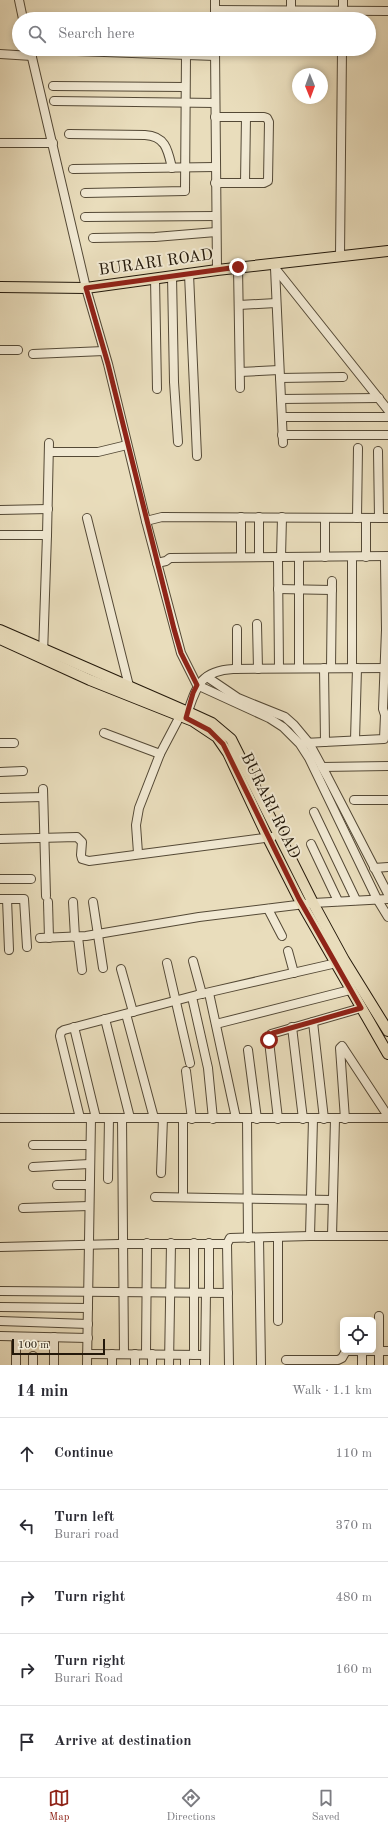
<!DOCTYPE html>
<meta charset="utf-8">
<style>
:root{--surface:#fff;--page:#f7f7f7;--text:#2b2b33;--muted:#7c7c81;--line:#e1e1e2;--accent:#8f2418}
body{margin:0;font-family:"Old Standard TT",serif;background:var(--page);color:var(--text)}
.controls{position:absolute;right:12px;bottom:12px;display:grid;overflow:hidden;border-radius:6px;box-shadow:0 2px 6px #0003}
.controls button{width:36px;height:36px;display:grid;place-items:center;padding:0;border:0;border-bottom:1px solid var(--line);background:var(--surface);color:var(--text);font:20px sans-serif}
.compass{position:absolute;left:292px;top:68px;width:36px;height:36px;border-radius:50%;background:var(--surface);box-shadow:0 2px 6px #0003;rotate:179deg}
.scale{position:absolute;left:12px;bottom:10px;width:93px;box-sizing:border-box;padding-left:4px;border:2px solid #23180a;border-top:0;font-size:11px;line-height:14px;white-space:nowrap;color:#23180a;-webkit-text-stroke:3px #f1e9d3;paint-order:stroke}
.stop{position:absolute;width:12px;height:12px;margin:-9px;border:3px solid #8f2418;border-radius:50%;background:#fff}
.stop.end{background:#8f2418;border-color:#fff;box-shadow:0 1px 4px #0008}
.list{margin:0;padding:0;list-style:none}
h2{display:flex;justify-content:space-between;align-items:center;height:52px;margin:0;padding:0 16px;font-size:17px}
h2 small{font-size:13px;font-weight:400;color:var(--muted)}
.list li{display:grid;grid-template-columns:26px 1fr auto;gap:12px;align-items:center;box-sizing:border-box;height:72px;padding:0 16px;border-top:1px solid var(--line)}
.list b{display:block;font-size:15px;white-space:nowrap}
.list p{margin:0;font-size:13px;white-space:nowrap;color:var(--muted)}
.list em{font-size:13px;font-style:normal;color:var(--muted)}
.icon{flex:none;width:22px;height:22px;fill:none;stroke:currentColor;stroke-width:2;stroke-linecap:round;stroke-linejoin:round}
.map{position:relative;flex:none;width:388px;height:1365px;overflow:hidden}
.search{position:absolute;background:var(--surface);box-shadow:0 2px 6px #0003;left:12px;right:12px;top:12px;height:44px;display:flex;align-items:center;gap:10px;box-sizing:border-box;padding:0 14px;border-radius:22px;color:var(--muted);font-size:15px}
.sheet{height:412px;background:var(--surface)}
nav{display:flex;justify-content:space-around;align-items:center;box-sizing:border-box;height:56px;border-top:1px solid var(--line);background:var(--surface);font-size:11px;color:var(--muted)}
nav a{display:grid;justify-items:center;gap:2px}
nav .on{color:var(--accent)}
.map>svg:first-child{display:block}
</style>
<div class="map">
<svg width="388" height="1365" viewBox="0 0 388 1365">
<rect width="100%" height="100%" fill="#e9ddbc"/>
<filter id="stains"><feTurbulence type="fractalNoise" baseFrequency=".005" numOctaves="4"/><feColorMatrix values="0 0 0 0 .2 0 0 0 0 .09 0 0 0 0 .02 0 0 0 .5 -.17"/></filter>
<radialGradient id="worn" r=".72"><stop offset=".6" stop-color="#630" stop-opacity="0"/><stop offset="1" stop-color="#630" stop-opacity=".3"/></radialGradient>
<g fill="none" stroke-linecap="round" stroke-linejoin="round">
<g stroke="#544936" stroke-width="10">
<g id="minor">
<polyline points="19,0 23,19"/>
<polyline points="215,0 215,19"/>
<polyline points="215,10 388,11"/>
<polyline points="291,10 291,0"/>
<polyline points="343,19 343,0"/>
<polyline points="30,49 86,288 108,364 146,521 181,653 197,685 269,718 283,727 300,744 309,758 377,899 388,917"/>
<polyline points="215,49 217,270"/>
<polyline points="49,50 215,56"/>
<polyline points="0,54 32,56"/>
<polyline points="53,86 185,87"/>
<polyline points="54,101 215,103"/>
<polyline points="215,117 264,117 267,118 269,122 268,181 264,183 215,183"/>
<path d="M69 134 145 135C166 136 168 151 172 168"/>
<polyline points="0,143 53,143"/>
<polyline points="73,169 215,167"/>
<polyline points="245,183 246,117"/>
<polyline points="85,193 185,191 186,55"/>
<polyline points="85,217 216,216"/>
<polyline points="93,238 155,237 216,232"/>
<polyline points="340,256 342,49"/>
<polyline points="238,267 240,388"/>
<polyline points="275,268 388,410"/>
<polyline points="275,268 283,443"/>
<polyline points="189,274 197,456"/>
<polyline points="172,276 174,382 178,442"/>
<polyline points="155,278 157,389"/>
<polyline points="239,305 276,303"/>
<polyline points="0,350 18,350"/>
<polyline points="33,354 104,351"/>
<polyline points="240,372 279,370"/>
<polyline points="280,378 343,377"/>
<polyline points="281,399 379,398"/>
<polyline points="282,417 388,417"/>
<polyline points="282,435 388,435"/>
<polyline points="378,451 379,518"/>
<polyline points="49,452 98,452 127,445"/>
<polyline points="0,510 48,509"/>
<polyline points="87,518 129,686"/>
<polyline points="325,518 325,557"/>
<polyline points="357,518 358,448"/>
<polyline points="146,521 162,517 388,518"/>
<polyline points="0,535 47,535"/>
<polyline points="241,557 241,517"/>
<polyline points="259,557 259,517"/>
<polyline points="281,557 282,517"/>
<polyline points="366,557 366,518"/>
<polyline points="278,561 279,668"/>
<polyline points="385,561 386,630 383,709 385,715 388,716"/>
<polyline points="157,563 166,561 170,558 388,556"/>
<polyline points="278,589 332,590"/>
<polyline points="257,624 258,669"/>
<polyline points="237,629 237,669"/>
<polyline points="43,654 47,535 49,443"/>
<polyline points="299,668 299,561"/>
<polyline points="324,668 325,742"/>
<polyline points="331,668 332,581"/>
<polyline points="352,668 352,561"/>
<polyline points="207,677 238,698 285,717 294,725 309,743 327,776 388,894"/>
<path d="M186 717C196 689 198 671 233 669L388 668"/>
<polyline points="104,733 160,754"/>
<polyline points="355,740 357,668"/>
<polyline points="0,743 14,743"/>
<polyline points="304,743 384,739 385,715"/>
<polyline points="322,767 388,766"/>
<polyline points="0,772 23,771"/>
<polyline points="43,789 46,896"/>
<polyline points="0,798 43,797"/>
<polyline points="354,800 388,800"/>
<polyline points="314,812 356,900"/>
<polyline points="0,839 77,837 82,842 81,855 82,859 89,861 272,837"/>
<polyline points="311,844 338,901"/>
<polyline points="138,853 136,825 139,808 160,754 180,716"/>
<polyline points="374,868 388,867"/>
<polyline points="0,879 31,879"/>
<polyline points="0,899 24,899 27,947"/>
<polyline points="7,899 9,950"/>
<polyline points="48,902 49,938"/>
<polyline points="73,902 75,937"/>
<polyline points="93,902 103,968"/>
<polyline points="268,909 282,936"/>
<polyline points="78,937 82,970"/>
<polyline points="40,938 86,936 199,917 313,903 388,899"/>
<polyline points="288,951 294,973"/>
<polyline points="193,961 202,994"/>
<polyline points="167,963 190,1063"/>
<polyline points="121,969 133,1012"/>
<polyline points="209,993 236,1118"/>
<polyline points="192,997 208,1068 213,1119"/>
<polyline points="126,1014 154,1118"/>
<polyline points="105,1019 130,1118"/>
<polyline points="313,1022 324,1119"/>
<polyline points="216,1024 350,990"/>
<polyline points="74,1027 96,1118"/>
<polyline points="292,1027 303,1119"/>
<polyline points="248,1050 257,1119"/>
<polyline points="186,1071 192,1119"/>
<polyline points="0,1118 388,1118"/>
<polyline points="80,1118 60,1036 61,1032 64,1030 197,995 341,962"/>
<polyline points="122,1118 124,1354"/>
<polyline points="247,1118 248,1238"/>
<polyline points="278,1119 269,1041 271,1034 361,1008"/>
<polyline points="345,1119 340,1048 342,1046 388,1116"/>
<polyline points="33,1145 90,1145"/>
<polyline points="33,1167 89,1164"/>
<polyline points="161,1173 163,1118"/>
<polyline points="108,1179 109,1118"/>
<polyline points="57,1185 89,1185"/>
<polyline points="155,1197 333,1200"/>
<polyline points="183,1197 183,1118"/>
<polyline points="23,1208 89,1206"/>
<polyline points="310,1236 313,1119"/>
<polyline points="332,1236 335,1119"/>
<polyline points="259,1238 261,1365"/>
<polyline points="0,1247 119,1244 227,1244"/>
<polyline points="0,1291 228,1293"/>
<polyline points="209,1293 209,1243"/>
<polyline points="0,1307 88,1308"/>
<polyline points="0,1321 88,1324"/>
<polyline points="278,1321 278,1237"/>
<polyline points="0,1336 88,1338"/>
<polyline points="16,1337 16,1365"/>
<polyline points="87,1354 205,1355"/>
<polyline points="112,1354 112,1365"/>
<polyline points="146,1354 147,1243"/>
<polyline points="194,1355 194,1243"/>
<polyline points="286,1360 338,1360 342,1358 346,1351 388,1351"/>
<polyline points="33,1365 33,1356"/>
<polyline points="54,1365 54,1337"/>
<polyline points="87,1365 91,1118"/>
<polyline points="135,1365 135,1354"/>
<polyline points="152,1365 152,1354"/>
<polyline points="169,1365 171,1243"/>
<polyline points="185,1365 185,1355"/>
<polyline points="205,1365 206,1293"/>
<polyline points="229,1365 227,1244 230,1238 310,1236 388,1236"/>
<polyline points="362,1365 362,1351"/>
<polyline points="379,1365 379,1316"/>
</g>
</g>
<g stroke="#23180a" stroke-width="12">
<g id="major">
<polyline points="0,287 86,288 217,270 388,251"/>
<polyline points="0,630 188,712 212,723 231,739 313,903 344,960 388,1031"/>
<polyline points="0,639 90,680 193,721 217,737 228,753 268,838 299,899 388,1054"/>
</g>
</g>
<use href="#minor" stroke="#f1e9d3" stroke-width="8"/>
<use href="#major" stroke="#e9ddbc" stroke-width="10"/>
</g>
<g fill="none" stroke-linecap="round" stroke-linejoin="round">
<polyline stroke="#8f2418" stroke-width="5" points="238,267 86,288 108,364 174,629 181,653 197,685 193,693 186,718 209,730 223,744 299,899 361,1008 273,1033 269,1037 269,1040"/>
</g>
<g text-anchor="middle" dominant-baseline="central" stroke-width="4" stroke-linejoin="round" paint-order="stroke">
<g font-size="16" fill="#23180a" stroke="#f1e9d3">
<text transform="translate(156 263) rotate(-8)">BURARI ROAD</text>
<text transform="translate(270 806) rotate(64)">BURARI ROAD</text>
</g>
</g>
<rect width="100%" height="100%" filter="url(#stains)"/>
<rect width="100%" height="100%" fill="url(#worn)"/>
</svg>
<div class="controls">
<button><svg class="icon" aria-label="locate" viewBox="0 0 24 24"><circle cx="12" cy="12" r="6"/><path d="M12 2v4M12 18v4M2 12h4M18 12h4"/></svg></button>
</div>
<svg class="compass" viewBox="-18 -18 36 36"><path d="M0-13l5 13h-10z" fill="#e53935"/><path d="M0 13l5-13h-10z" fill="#7c7c81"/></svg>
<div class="scale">100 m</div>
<div class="stop" style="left:269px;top:1040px"></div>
<div class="stop end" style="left:238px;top:267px"></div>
<div class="search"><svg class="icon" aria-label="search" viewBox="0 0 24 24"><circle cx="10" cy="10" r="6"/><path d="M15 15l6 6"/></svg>Search here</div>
</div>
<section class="sheet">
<h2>14 min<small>Walk · 1.1 km</small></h2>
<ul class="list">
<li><svg class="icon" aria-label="ahead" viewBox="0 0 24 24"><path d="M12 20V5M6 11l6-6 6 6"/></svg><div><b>Continue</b></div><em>110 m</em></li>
<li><svg class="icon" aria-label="left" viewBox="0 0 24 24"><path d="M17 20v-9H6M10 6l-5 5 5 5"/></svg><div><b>Turn left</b><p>Burari road</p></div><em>370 m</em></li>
<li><svg class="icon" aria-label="right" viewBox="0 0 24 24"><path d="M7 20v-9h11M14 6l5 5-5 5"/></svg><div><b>Turn right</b></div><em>480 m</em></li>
<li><svg class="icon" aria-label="right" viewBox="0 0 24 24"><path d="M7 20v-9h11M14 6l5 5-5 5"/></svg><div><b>Turn right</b><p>Burari Road</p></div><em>160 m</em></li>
<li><svg class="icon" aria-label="arrive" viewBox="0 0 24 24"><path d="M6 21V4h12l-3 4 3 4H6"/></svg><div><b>Arrive at destination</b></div></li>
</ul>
</section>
<nav>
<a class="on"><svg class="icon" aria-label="map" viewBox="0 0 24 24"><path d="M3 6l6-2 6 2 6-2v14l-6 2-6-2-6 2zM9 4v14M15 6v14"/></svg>Map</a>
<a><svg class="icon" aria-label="directions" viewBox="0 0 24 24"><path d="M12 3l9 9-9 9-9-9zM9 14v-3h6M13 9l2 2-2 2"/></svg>Directions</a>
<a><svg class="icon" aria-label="saved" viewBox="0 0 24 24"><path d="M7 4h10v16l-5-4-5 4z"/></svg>Saved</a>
</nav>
